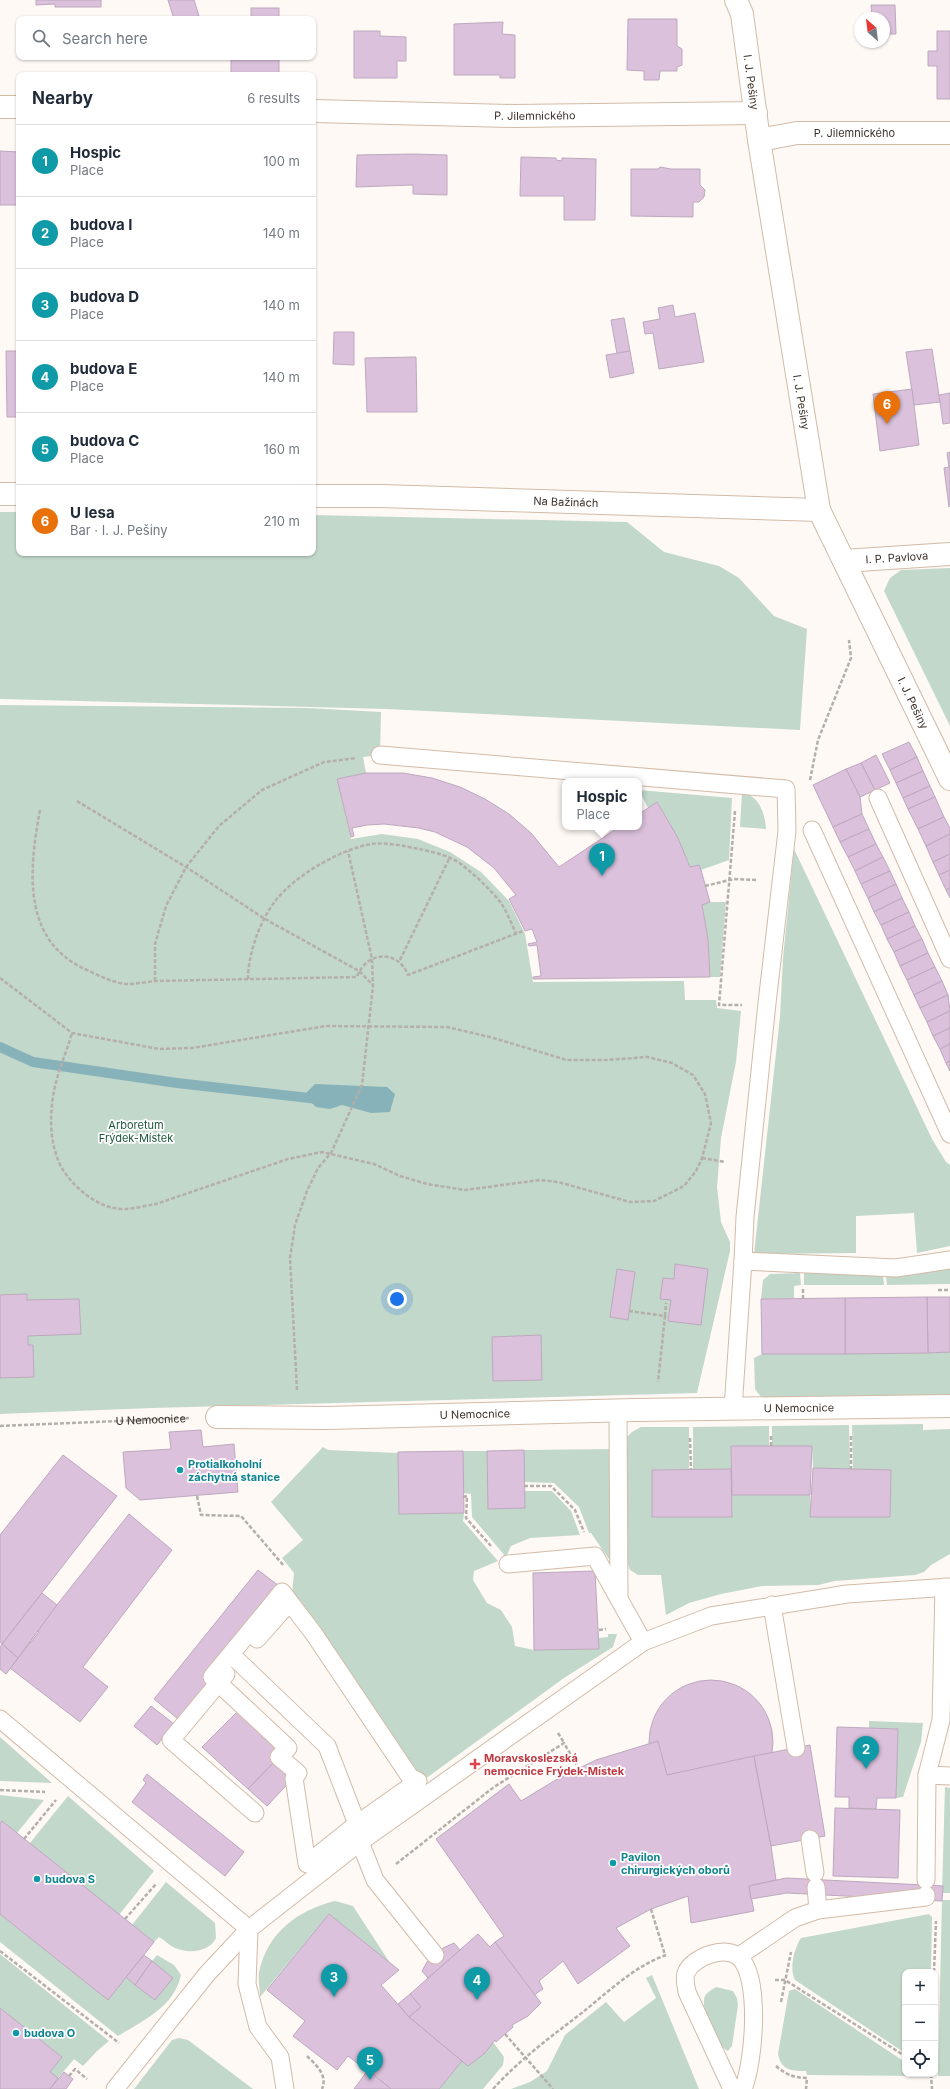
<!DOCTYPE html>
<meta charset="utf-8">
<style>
:root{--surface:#fff;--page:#f6f6f7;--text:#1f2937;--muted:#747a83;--line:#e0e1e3;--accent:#3e6119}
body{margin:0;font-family:Inter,sans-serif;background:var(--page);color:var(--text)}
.controls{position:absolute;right:12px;bottom:12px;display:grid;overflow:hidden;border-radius:8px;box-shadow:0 1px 3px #0004}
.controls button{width:36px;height:36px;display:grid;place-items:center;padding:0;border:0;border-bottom:1px solid var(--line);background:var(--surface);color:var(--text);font:20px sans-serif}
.compass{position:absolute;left:854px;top:12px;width:36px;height:36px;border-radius:50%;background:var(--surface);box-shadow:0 1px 3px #0004;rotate:332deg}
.you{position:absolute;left:397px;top:1299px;width:14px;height:14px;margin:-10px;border:3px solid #fff;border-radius:50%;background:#1a73e8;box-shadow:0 0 0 6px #1a73e833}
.badge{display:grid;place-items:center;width:26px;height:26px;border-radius:50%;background:var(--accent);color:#fff;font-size:13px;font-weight:700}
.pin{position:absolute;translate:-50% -33px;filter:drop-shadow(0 1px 2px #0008)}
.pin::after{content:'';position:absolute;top:21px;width:14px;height:12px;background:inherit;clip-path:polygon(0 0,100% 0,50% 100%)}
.popup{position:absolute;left:562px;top:778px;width:80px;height:52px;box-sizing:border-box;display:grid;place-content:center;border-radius:8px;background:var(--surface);filter:drop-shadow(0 1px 3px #0005);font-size:13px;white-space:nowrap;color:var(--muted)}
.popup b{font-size:15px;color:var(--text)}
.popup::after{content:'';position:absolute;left:50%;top:100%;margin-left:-8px;border:8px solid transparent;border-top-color:var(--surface)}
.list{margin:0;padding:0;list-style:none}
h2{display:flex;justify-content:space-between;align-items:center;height:52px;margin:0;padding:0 16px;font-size:17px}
h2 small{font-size:13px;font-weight:400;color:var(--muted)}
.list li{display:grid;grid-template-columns:26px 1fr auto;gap:12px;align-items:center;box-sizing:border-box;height:72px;padding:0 16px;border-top:1px solid var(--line)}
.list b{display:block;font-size:15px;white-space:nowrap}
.list p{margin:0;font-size:13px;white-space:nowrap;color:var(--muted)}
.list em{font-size:13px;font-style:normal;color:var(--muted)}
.icon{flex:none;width:22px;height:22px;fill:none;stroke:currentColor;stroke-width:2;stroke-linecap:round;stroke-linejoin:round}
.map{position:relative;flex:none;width:950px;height:2089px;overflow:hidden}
.search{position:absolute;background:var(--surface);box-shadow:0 1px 3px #0004;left:16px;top:16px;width:300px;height:44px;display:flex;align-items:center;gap:10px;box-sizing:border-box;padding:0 14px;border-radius:8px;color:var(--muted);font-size:15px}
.panel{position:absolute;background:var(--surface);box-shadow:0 1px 3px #0004;left:16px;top:72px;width:300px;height:484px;border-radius:8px}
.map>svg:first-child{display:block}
</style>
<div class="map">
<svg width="950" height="2089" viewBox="0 0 950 2089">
<rect width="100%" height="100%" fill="#fef9f5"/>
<g fill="#c2d8ca">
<polygon points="0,512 19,512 19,553 313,553 313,515 627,522 664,552 719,566 739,578 774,616 807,629 800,730 387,709 0,699"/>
<polygon points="950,568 950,726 884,591 890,578 901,570"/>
<polygon points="0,705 308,708 381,712 380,755 363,757 366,773 337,779 351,839 382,834 418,839 450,852 481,872 509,901 525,934 533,982 684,981 685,1000 716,1000 717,1008 741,1011 736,1062 721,1138 717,1187 721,1222 730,1242 730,1251 697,1393 152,1408 0,1414"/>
<polygon points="639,790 732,798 729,860 701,870 699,865 690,867 677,836 658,803 648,808"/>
<path d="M742 792C759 796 765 813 766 829L740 827Z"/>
<polygon points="794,849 932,1139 946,1162 950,1165 950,1246 917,1253 914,1213 856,1216 856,1253 754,1254 780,1017 783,958"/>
<polygon points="710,902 726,902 720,977 710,977 708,939 702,905"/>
<polygon points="950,1267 950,1284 887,1285 886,1276 898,1277"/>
<polygon points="800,1273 801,1285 794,1286 794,1298 761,1299 763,1280 770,1274"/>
<polygon points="804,1273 883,1276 884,1285 804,1285"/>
<polygon points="950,1352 950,1398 761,1397 755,1389 754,1358 762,1354"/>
<polygon points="923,1424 923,1430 950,1429 950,1554 931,1565 924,1572 915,1575 835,1581 818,1585 762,1586 721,1594 689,1603 666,1615 661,1575 638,1575 630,1570 625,1556 624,1440 632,1432 641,1427 689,1427 689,1469 652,1470 652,1517 732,1517 732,1495 810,1495 811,1517 890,1517 891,1470 853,1469 852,1425"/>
<polygon points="849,1425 850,1469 813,1468 812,1446 772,1446 772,1426"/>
<polygon points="769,1426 769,1446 731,1446 731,1469 693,1469 693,1427"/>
<polygon points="323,1447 328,1450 398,1453 399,1514 464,1513 463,1521 498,1561 474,1571 473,1580 487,1603 501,1610 512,1627 515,1646 534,1650 599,1649 599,1638 608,1637 608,1634 617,1634 613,1647 564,1678 425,1779 418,1781 291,1604 294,1573 282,1558 303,1540 271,1502"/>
<polygon points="613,1449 613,1565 591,1533 589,1533 579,1507 554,1483 524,1482 524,1450"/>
<polygon points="463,1451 487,1451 488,1508 524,1491 552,1491 571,1511 580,1535 530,1538 511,1546 506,1557 472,1517 471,1494 463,1493"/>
<polygon points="869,1721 923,1723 921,1742 903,1797 896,1798 898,1729 869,1728"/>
<polygon points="0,1737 52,1783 0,1781"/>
<polygon points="945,1787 950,1788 950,1893 942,1893"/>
<polygon points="0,1795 44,1800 17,1833 2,1821 0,1824"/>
<polygon points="68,1796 154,1871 119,1915 30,1843"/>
<path d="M166 1882 215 1923 216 1938C209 1952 189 1954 175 1948 169 1945 164 1940 159 1937L154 1942 132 1925Z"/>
<polygon points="942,1900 950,1900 950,2076 938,2076"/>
<path d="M335 1901 353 1906 390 1963 329 1914 260 1997C260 1989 258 1979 259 1972 268 1932 298 1910 335 1901Z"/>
<path d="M0 1914 108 2000 126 1977 155 2000 152 1961 157 1955 174 1965 181 1975C174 2007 144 2020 118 2036L0 1942Z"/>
<path d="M929 1914 932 1917 931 1972H905V2053L795 1980C789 1969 794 1949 801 1938Z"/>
<polygon points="0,1954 109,2041 97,2051 83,2066 74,2059 58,2078 50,2072 62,2057 0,2008"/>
<polygon points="652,1975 699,2089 511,2089 530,2082 547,2071 565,2035 606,2002 624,2022 656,1998 646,1978"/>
<path d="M716 1987 733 1991 737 1998 738 2005 732 2046 728 2051C719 2049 702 2010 704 2000 704 1994 711 1990 716 1987Z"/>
<path d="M795 1989 905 2062V2074H918V2076L807 2075 806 2071C791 2071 781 2070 778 2054L789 1991Z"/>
<polygon points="179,2038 188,2040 253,2089 134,2089 172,2040"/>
<polygon points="493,2042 504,2057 503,2065 483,2089 439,2089 462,2061 468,2066 484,2054"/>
</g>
<polygon fill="#88b2ba" points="315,1084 387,1087 395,1094 390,1112 371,1113 342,1105 330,1109 316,1107 306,1097 306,1093"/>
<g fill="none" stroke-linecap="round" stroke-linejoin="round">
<polyline stroke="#88b2ba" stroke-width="10" points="0,1047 33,1062 177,1083 318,1099"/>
</g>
<g fill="#dbc1dc" stroke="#bda8be">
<polygon points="36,0 101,0 101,7 55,7 55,4 36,5"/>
<polygon points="168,0 194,0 200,19 174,19"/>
<polygon points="871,5 895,5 896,34 884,34 884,18 872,18"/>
<rect x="251" y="8" width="28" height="11"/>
<polygon points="628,19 677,19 677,46 682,49 682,65 677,67 677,71 660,71 659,80 644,80 644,71 627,70"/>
<polygon points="503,22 502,34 515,35 515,78 500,78 500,75 454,75 454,24"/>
<polygon points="354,31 380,31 380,36 406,37 406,61 397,61 397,78 354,78"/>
<polygon points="937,31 950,31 950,99 937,99 937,66 928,66 928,51 937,51"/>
<polygon points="219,57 279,57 279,75 231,75 231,57"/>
<polygon points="0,151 19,152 19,205 0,205"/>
<polygon points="413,154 447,155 447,195 413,194 413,185 356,187 357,155"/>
<polygon points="521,157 556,158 556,160 562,161 562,158 596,159 595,220 564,220 564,196 520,196"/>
<polygon points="660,167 671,169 700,169 700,185 705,190 704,197 699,202 693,202 693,217 631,216 631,169 658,169"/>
<polygon points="673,305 675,317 695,313 704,362 659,369 653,333 645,334 643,322 660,319 658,308"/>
<polygon points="624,318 630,351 617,354 611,320"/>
<polygon points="334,332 354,332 354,365 333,364"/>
<polygon points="932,349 940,402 914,405 906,352"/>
<polygon points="6,351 19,351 19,417 7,417"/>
<polygon points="630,351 634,373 610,378 606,355"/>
<polygon points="416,357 417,412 367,412 365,358"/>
<polygon points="912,389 919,445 880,451 873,394"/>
<polygon points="950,393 950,423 943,424 939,395"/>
<polygon points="950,452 950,506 949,507 944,468 949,467 947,453"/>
<polygon points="909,742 917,757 890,770 882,754"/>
<polygon points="876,755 890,783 875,790 861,763"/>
<polygon points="917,757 923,771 896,783 890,770"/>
<polygon points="861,763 875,790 860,797 846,769"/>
<polygon points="846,769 860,797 862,814 833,827 813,785"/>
<polygon points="923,771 930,786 903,798 896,783"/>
<polygon points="366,773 403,773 432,778 460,787 485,799 509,814 531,833 559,867 619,827 639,827 639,814 657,802 677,836 690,867 699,865 701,870 710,902 702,905 708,939 710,977 533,979 533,977 541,976 537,945 529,946 528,944 537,942 532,929 525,931 509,899 516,895 494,868 467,847 435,832 419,828 384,824 367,825 352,828 354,836 351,837 337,779"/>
<polygon points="930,786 935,797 908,809 903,798"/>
<polygon points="935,797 944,817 918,829 908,809"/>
<polygon points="862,814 869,829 840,842 833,827"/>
<polygon points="944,817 950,828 950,834 926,846 918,829"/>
<polygon points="869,829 876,844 848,857 840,842"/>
<polygon points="950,834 950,854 933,862 926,846"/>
<polygon points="876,844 883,857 855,871 848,857"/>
<polygon points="950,854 950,870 939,875 933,862"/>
<polygon points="883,857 890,871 861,884 855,871"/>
<polygon points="950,870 950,888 946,890 939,875"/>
<polygon points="890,871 896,884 868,898 861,884"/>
<polygon points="896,884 902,898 874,912 868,898"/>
<polygon points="950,888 950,898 946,890"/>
<polygon points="902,898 909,912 881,925 874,912"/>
<polygon points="909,912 915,926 887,939 881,925"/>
<polygon points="915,926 922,939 894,952 887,939"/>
<polygon points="922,939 928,953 900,966 894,952"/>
<polygon points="928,953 935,967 907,980 900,966"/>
<polygon points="935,967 942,981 914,995 907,980"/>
<polygon points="942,981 948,995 920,1008 914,995"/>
<polygon points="948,995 950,1011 927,1022 920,1008"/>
<polygon points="950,1011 950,1028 933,1036 927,1022"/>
<polygon points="950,1028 950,1044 940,1049 933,1036"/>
<polygon points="950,1044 950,1061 946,1063 940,1049"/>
<polygon points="950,1061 950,1071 946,1063"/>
<polygon points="675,1264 708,1269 701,1325 668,1321 671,1300 660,1299 663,1278 674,1279"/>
<polygon points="617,1269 635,1272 628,1320 610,1317"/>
<polygon points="27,1294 27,1300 79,1299 81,1334 28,1336 28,1345 33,1345 34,1377 0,1378 0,1295"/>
<polygon points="927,1297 950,1297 950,1352 928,1353"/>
<polygon points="927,1297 928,1353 845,1354 845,1298"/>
<polygon points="845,1298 845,1354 762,1354 761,1299"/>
<polygon points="541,1335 542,1380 493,1381 492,1337"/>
<polygon points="201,1430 203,1447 234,1444 238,1492 140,1500 126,1488 123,1452 171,1449 169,1432"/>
<polygon points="731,1446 812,1446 810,1495 732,1495"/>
<polygon points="524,1450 525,1508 488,1509 487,1451"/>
<polygon points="463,1451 464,1513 399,1514 398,1452"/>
<polygon points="63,1455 117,1496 2,1644 0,1642 0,1535"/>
<polygon points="813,1468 891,1470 890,1517 810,1517"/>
<polygon points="731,1469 732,1517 652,1517 652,1470"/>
<polygon points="129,1514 172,1550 83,1667 108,1687 80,1722 10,1668 39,1632 37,1630"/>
<polygon points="258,1570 283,1589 178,1719 154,1699"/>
<polygon points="595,1571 599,1649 534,1650 533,1573"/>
<polygon points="42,1593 57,1605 18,1658 2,1644"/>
<polygon points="2,1644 18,1658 6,1674 0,1669 0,1647"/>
<circle cx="711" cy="1742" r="62"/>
<polygon points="244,1705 288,1748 248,1789 202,1747"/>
<polygon points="151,1706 174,1724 157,1745 134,1726"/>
<polygon points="837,1727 898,1729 896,1798 877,1798 876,1809 849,1808 849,1797 835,1797"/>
<polygon points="658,1741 667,1775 754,1756 771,1846 776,1880 749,1886 754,1911 691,1923 688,1896 651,1909 616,1928 630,1946 578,1984 563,1961 539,1981 543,1989 534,1995 495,1942 504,1936 436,1839 509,1784 521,1801 559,1778 596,1760"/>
<polygon points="810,1745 825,1836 771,1846 754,1756"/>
<polygon points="279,1757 298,1773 267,1806 248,1789"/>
<polygon points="147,1774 244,1852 225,1876 132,1802 146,1783 143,1780"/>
<polygon points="835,1808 900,1810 898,1878 833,1876"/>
<polygon points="2,1821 154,1942 108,2000 0,1914 0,1824"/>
<polygon points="786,1878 943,1886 942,1901 787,1893 751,1899 749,1886"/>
<polygon points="329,1914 399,1970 381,1985 409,2017 462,2061 439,2089 391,2089 348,2056 337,2070 293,2036 305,2021 267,1990"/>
<polygon points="478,1934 490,1947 495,1942 541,2003 528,2016 512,2025 513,2027 496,2042 495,2040 484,2054 468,2066 409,2017 421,2007 410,1994"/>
<polygon points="454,1943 460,1950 428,1978 422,1971 427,1962 443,1948"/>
<polygon points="144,1955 152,1961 135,1985 126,1977"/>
<polygon points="152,1961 173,1978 155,2000 135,1985"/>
<polygon points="410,1994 421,2007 409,2017 398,2004"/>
<polygon points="0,2008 62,2057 50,2072 58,2078 50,2089 0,2089"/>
<polygon points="368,2070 391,2089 354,2089"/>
<polygon points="64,2072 73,2079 66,2089 50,2089"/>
</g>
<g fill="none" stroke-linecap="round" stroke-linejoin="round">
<g stroke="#d2bba7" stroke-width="19">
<g id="service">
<polyline points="380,755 786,789 787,831 767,1003 745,1217 743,1261"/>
<polyline points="878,798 950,959"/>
<polyline points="812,830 950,1134"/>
<polyline points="733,1409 743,1261 896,1268 950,1260"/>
<polyline points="618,1411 619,1598"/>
<polyline points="508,1564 595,1556 643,1642"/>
<polygon points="282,1592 314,1634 410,1777 418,1781 357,1824 307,1864 294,1778 298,1773 279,1757 288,1748 212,1677"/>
<polyline points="772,1605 796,1748"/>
<polyline points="257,1639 288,1604"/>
<polyline points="238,1661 327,1746 357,1824 360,1842 375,1880 435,1955"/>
<polyline points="226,1674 171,1740 255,1813"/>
<polyline points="0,1719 249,1929 247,1984 258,2027 280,2057 285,2089"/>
<polyline points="927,1775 950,1776"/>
<polyline points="810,1839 815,1873"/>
<polyline points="926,1880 927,1775 941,1720 944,1587"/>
<polyline points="816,1887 818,1910"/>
<polyline points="739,1956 795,1918 818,1910 926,1897 926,1895"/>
<polyline points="115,2089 207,1974 249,1929 360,1842 643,1642 711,1616 847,1594 950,1587"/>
<path d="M732 2089 687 1992C686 1987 684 1978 686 1973 692 1957 727 1944 740 1958 761 1979 754 2063 743 2089"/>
</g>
</g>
<g stroke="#d2bba7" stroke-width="24">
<g id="minor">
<path id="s2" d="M736 0 742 14 759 140 819 510 950 779"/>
<polyline points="0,107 19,107"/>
<path id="s3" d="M313 111 514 116 756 113"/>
<path id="s4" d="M759 140 797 133H950"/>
<polyline points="0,494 19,494"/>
<path id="s5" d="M313 496H381L819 510"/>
<path id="s6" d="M844 561 950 554"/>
<path id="s7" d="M217 1417 327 1418 634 1410 950 1406"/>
</g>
</g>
<g stroke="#b5aea9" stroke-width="2.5" stroke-dasharray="4 2" stroke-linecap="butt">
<polyline points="810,780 818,740 851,658 849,640"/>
<polyline points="77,801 186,867 265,919 359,971 373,985"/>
<path d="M40 810C29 870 21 941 87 970 100 976 113 983 127 984 136 984 146 982 155 981L357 977C366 951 398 949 408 975L523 931"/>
<polyline points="735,811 719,1005 742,1005"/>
<polyline points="705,886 734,879 756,880"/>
<polyline points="400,960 449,859"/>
<path d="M0 978 72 1033 159 1049 192 1048 326 1026 447 1027 490 1037 567 1060H607L647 1057 672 1063 693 1075 705 1094 711 1123 702 1158 696 1171 684 1186 654 1201 630 1202 558 1182 540 1180 465 1190 427 1184 400 1176 374 1164 322 1152 288 1159 156 1204C143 1206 127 1211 114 1208 91 1204 64 1179 57 1157 50 1138 50 1117 53 1097 56 1075 66 1054 72 1033"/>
<path d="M248 979C248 954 260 920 276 900 296 875 339 850 371 844 386 842 405 846 419 849 433 852 451 856 462 865 475 875 491 890 501 903 507 912 511 923 516 933"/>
<polyline points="155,981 155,944 166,906 186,867 219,826 262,790 324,762 356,758"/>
<polyline points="702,1158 725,1162"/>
<polyline points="803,1289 803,1299"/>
<polyline points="938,1290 950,1290"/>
<polyline points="629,1311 665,1316 658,1382"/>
<polyline points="665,1316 666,1303"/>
<polyline points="297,1390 290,1258 295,1225 307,1191 318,1168 331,1153 362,1085 373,986 372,959 348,851"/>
<path id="s1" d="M0 1426 189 1418"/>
<polyline points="771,1436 771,1446"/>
<polyline points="851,1436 851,1469"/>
<polyline points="690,1438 691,1469"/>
<polyline points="524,1486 551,1486 575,1510 584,1532"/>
<polyline points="197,1496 201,1515 241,1516 284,1566"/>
<polyline points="463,1497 467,1496 466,1518 491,1546"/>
<polyline points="599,1630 606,1629"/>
<polyline points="558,1733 564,1743"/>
<polyline points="0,1790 45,1792"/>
<polyline points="24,1839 56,1800"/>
<polyline points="396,1864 494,1787 564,1743 579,1769"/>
<polyline points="651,1909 665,1955"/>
<polyline points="125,1919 156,1884"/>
<polyline points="0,1951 119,2043"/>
<polyline points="934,1972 936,1921"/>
<polyline points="775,1980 785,1980 905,2056"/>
<polyline points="781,2002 791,1952"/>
<polyline points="505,2034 553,2089"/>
<path d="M307 2056C316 2065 328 2075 322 2089"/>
<path d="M776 2066C785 2074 794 2078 807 2078L806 2089"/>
<polyline points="931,2074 932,2089"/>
<polyline points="69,2076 75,2069 87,2079"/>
<path d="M493 2089C520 2059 552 2036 583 2012 609 1991 635 1966 666 1955"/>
</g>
<use href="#service" stroke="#fff" stroke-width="17"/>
<use href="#minor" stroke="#fff" stroke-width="22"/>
</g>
<g fill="#0f9aa8" stroke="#fff" stroke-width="1.5">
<circle cx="180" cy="1470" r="4"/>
<circle cx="613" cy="1863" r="4"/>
<circle cx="37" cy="1879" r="4"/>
<circle cx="16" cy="2033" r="4"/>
</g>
<path fill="#e0444e" stroke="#fff" stroke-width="1.5" d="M473 1758h4v4h4v4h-4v4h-4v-4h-4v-4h4z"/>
<g text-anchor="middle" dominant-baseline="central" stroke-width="3.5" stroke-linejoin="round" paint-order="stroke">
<g font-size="11" fill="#3b312a" stroke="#fff">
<text stroke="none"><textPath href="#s2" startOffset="84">I. J. Pešiny</textPath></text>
<text stroke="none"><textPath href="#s3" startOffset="222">P. Jilemnického</textPath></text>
<text stroke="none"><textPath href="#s4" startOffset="96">P. Jilemnického</textPath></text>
<text stroke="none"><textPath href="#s2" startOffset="408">I. J. Pešiny</textPath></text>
<text stroke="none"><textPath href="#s5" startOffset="253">Na Bažinách</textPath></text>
<text stroke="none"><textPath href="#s6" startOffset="53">I. P. Pavlova</textPath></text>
<text stroke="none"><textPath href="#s2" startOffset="732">I. J. Pešiny</textPath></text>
<text stroke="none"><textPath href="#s7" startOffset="582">U Nemocnice</textPath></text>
<text stroke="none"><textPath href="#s7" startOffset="258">U Nemocnice</textPath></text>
<text stroke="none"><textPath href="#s1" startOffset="151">U Nemocnice</textPath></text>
</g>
<g font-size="11" fill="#1d573a" stroke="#fff">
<text x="136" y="1125">Arboretum<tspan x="136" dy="13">Frýdek-Místek</tspan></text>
</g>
<g font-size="11" font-weight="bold" fill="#0d838f" stroke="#fff" text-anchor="start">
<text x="188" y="1464">Protialkoholní<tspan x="188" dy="13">záchytná stanice</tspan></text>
<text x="621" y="1857">Pavilon<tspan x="621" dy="13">chirurgických oborů</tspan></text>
<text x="45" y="1879">budova S</text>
<text x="24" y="2033">budova O</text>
</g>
<g font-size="11" font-weight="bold" fill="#be3a42" stroke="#fff" text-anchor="start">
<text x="484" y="1758">Moravskoslezská<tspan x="484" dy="13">nemocnice Frýdek-Místek</tspan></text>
</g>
</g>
</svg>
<div class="controls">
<button>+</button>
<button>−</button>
<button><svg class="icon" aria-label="locate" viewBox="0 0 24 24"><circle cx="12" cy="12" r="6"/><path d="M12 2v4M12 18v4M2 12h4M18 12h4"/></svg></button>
</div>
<svg class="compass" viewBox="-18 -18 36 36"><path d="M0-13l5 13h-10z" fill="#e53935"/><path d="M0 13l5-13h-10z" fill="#747a83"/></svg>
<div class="you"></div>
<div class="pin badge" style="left:602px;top:876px;background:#0f9aa8">1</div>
<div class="popup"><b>Hospic</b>Place</div>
<div class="pin badge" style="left:866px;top:1769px;background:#0f9aa8">2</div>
<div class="pin badge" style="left:334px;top:1997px;background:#0f9aa8">3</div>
<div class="pin badge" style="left:477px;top:2000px;background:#0f9aa8">4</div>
<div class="pin badge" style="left:370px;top:2080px;background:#0f9aa8">5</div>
<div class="pin badge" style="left:887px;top:424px;background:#e8710a">6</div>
<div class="search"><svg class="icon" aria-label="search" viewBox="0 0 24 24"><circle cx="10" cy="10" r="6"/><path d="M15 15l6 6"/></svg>Search here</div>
<section class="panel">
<h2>Nearby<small>6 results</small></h2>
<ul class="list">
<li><span class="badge" style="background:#0f9aa8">1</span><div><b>Hospic</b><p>Place</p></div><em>100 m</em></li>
<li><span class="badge" style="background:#0f9aa8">2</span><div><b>budova I</b><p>Place</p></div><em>140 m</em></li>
<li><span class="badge" style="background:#0f9aa8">3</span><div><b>budova D</b><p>Place</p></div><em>140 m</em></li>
<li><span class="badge" style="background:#0f9aa8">4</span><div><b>budova E</b><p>Place</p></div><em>140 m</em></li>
<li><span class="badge" style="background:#0f9aa8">5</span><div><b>budova C</b><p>Place</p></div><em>160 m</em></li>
<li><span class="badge" style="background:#e8710a">6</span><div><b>U lesa</b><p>Bar · I. J. Pešiny</p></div><em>210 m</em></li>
</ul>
</section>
</div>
